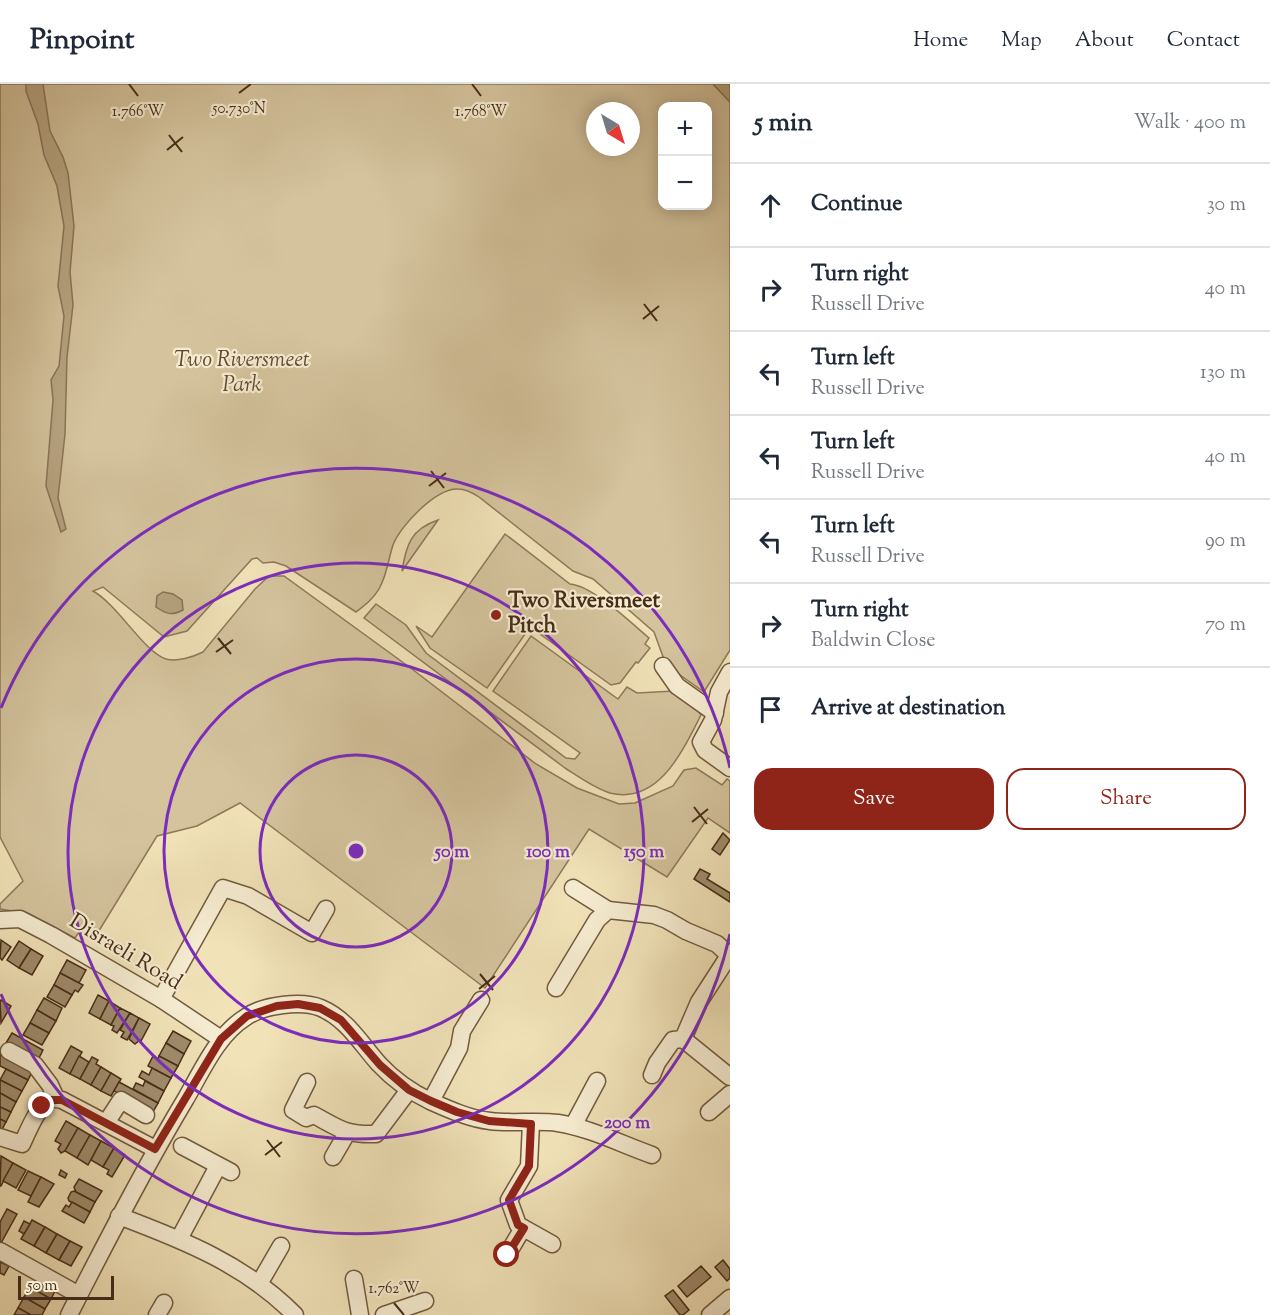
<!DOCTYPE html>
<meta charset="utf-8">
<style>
:root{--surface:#fff;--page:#f6f6f7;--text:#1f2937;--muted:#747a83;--line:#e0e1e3;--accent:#8f2418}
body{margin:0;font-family:"Sorts Mill Goudy",serif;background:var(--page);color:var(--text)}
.controls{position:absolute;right:18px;top:18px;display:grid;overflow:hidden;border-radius:12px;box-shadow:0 3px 15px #0003}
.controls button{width:54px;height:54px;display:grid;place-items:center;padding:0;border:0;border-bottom:2px solid var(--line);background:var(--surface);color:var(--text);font:30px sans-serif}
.compass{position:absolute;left:586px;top:18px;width:54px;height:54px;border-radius:50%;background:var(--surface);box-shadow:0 3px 15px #0003;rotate:142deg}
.scale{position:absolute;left:18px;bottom:15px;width:96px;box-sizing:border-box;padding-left:6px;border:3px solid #472c17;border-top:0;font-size:16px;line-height:21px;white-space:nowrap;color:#472c17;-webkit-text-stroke:4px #f6ecd1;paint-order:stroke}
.stop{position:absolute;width:18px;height:18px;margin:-14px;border:4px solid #8f2418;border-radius:50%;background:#fff}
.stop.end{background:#8f2418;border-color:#fff;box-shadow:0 2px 6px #0008}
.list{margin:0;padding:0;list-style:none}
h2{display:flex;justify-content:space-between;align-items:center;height:78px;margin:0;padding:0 24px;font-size:26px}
h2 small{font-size:20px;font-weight:400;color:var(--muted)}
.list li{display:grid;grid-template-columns:39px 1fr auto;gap:18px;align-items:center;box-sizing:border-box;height:84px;padding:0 24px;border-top:2px solid var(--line)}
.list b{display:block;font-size:22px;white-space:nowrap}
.list p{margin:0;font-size:20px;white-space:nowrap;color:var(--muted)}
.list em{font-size:20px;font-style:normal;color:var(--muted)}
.actions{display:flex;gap:12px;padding:18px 24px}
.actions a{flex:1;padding:14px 0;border:2px solid var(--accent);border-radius:18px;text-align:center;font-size:21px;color:var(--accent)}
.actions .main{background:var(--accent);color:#fff}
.icon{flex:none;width:33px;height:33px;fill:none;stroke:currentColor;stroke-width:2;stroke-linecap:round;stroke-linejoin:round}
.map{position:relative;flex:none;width:730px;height:1231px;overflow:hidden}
header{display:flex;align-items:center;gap:36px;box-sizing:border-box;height:84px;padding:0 30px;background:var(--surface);border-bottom:2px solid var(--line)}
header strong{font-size:28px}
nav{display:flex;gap:33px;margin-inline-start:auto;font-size:21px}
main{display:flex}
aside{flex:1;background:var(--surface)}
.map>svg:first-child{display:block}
</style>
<header>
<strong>Pinpoint</strong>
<nav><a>Home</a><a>Map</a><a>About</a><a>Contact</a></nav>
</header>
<main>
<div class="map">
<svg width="730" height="1231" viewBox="0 0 730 1231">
<rect width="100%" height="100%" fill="#f1e2b8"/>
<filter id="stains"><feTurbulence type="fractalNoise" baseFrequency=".00333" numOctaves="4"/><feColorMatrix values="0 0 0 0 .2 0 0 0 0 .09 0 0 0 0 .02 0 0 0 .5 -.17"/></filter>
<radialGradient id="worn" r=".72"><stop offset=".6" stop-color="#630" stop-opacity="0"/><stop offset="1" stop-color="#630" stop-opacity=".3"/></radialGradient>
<g fill="#d4c39d" stroke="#8e785a" stroke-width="1.5" fill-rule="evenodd">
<path d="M0 0H713L730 18V566L704 608 666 581 654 548 593 495 573 487 479 413C473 409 466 405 458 405 436 404 400 442 393 461 388 476 387 491 379 505 373 515 365 521 356 528L286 482 274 478 263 479 257 474 252 475 187 547 164 553 103 503 93 507C118 521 144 568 166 575 177 578 193 573 203 568L255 505 269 492H284L412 585 536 680 577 704 619 720 635 719 673 702 684 686 696 684 722 701 727 695 730 697V749L708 734 667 793 589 745 485 904 240 719 197 742 157 752 94 855 79 848 75 854 29 830 0 825V820L23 797 0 753ZM662 22H708V122H662ZM595 27H631V63H595Z"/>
<path d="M438 436 402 487C406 461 411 445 438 436Z"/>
<path d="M505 450 570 500C593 502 630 538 649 554L645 560 650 564 638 579 636 578 620 599 611 601 530 543 487 604 430 564 416 542 432 553Z"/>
<path d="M376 520 406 541 426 569 566 674 575 675 580 669 493 607 531 552 618 615 627 603 637 609 674 607 695 623 701 631C683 666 659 721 610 709 594 704 579 693 565 684L364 534Z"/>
</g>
<g fill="#b7a481" stroke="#8a7457" stroke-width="1.5">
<polygon points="26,0 43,0 50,47 63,73 68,89 74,142 70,188 73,221 67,273 65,350 58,414 66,445 61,448 46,402 53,316 51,296 59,282 64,232 58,202 64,142 57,102 44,71 38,40 26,7"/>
<polygon points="713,0 730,0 730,18"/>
<path d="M163 508 173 510 182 516 183 526C172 532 166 530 156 523L157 512Z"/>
</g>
<g fill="#9f8b6b" stroke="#472c17" stroke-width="1.5">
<polygon points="723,749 730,756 720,771 712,765"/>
<polygon points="700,785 710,790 707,795 730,809 730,818 694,795"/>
<polygon points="1,856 11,863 2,876 0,874"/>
<polygon points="19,857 31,865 19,884 7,876"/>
<polygon points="31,865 43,872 32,891 19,884"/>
<polygon points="67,876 86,886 79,899 60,889"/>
<polygon points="60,889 83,901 78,908 75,906 72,911 54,901"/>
<polygon points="54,901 72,911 65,923 47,913"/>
<polygon points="98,911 109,917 100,935 89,929"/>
<polygon points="44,914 62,924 56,937 37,926"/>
<polygon points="1,916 11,922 1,939 0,918"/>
<polygon points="109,917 120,924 111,941 100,935"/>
<polygon points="120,924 130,929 117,949 112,946 114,942 111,941"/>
<polygon points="37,926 56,937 49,949 30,939"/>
<polygon points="130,929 139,934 127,956 121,953 124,948 120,946"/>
<polygon points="139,934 150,940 141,957 140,956 135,960 129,955"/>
<polygon points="30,939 49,949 42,961 23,951"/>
<polygon points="173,947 191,957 184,970 166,959"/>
<polygon points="12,949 43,966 38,976 6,959"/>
<polygon points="166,959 184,970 178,982 159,972"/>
<polygon points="71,962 82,968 70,990 59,984"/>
<polygon points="0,970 32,988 28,996 0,982"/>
<polygon points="79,972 89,978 80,995 70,990"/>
<polygon points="153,972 158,975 159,972 178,982 171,994 148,982"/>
<polygon points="92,973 98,976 96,980 101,983 91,1001 80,995"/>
<polygon points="101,983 111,989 101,1007 91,1001"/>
<polygon points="152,984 171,994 164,1007 139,993 142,987 149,991"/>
<polygon points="6,985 28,996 22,1007 0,996"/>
<polygon points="111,989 121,995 111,1012 101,1007"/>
<polygon points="0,996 22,1007 16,1018 0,1009"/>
<polygon points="145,997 164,1007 158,1019 133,1005 136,999 143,1002"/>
<polygon points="119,998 158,1019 153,1028 114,1007"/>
<polygon points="0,1009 16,1018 11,1028 0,1023"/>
<polygon points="0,1023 11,1028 6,1038 0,1035"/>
<polygon points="0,1035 6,1038 0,1049"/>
<polygon points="66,1037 78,1044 65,1067 61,1069 58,1065 61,1060 55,1057"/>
<polygon points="78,1044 90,1051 77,1074 65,1067"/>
<polygon points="90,1051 101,1057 88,1081 77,1074"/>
<polygon points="101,1057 114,1064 103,1083 91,1076"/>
<polygon points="114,1064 125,1071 112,1093 107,1090 109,1086 103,1083"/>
<polygon points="1,1072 13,1079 1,1102 0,1102"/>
<polygon points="13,1079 26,1086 16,1104 3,1097"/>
<polygon points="61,1086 67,1090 65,1094 59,1091"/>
<polygon points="28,1087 41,1093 31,1112 18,1106"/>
<polygon points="41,1093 54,1100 39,1123 28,1118"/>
<polygon points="79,1095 102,1107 95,1118 76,1108 74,1103"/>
<polygon points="74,1107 95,1118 90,1128 69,1117 68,1114 71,1108"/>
<polygon points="72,1118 90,1128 84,1139 62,1127 66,1121 69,1123"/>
<polygon points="7,1125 17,1130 0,1161 0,1138"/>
<polygon points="32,1136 45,1143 34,1162 21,1155"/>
<polygon points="24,1137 30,1140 24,1150 19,1147"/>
<polygon points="45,1143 57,1150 46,1169 34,1162"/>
<polygon points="57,1150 70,1157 59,1176 46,1169"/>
<polygon points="70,1157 82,1163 71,1182 59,1176"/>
<polygon points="723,1176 730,1185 730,1194 727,1197 715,1183"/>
<polygon points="0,1178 9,1182 4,1191 0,1189"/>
<polygon points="701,1182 711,1193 687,1213 678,1202"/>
<polygon points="40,1195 56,1205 51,1215 34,1206"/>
<polygon points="30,1203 51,1215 45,1225 24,1213"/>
<polygon points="673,1206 689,1226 683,1231 680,1231 665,1212"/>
<polygon points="24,1213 45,1225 42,1231 31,1231 18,1224"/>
<polygon points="18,1224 22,1226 31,1231 14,1231"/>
</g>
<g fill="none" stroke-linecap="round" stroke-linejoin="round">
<g stroke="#725a3f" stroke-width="19">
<g id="minor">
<polyline points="663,582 677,602 715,629"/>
<polyline points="730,588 719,608 713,636 701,658 705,666 730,684"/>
<polyline points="573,804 608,826"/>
<polyline points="0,836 20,835 51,851 161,915 221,955"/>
<polyline points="556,904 597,836 608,826 654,831 667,836 686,847 717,860 729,871"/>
<polyline points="161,915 223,804 248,812 312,849 326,825"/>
<polyline points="683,955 730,993"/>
<polyline points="9,967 35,981 50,1001 56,1014"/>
<polyline points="652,991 657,979 673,956 683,955 699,918 730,870"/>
<path d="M307 998 293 1026 306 1034 314 1031C340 1045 345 1051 376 1050L409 1006"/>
<polyline points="431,1017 459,964 462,947 481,916"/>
<polyline points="709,1028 730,1010"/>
<polyline points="106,1039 121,1016 146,1031"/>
<polyline points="531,1039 529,1082 509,1116 518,1141 552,1160"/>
<polyline points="573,1042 597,997"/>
<path d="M0 1053 22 1060C27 1049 38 1023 48 1016 52 1014 57 1015 62 1016L155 1065"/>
<polyline points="182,1062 231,1088"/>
<polyline points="333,1073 347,1049"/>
<path d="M119 1132C183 1156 246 1181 295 1231"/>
<polyline points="179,1155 218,1082"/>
<polyline points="0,1167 79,1211"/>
<polyline points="507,1171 523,1144"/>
<polyline points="354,1195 360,1231"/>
<polyline points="259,1200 281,1162"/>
<path d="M69 1231C106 1158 143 1086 185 1016 202 987 217 951 246 933 263 921 302 916 321 924 347 935 361 960 379 980 393 995 411 1008 430 1017 448 1025 470 1035 490 1037 511 1040 538 1036 558 1039 590 1044 621 1060 652 1071"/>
<polyline points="157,1231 164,1219"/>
<polyline points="384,1231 425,1217"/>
<polyline points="710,1231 730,1214"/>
</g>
</g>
<use href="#minor" stroke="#f6ecd1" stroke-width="16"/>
</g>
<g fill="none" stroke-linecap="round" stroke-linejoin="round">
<polyline stroke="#8f2418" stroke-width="8" points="42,1022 49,1016 62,1016 155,1065 221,955 247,932 277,922 298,920 320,924 341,936 380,981 409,1006 431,1017 457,1028 489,1037 531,1040 529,1082 509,1116 518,1141 524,1144 507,1171"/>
</g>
<path fill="none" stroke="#472c17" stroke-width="2" d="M129 0 138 12M472 0 481 12M239 9 251 0M169 51 182 68M167 66 183 53M644 220 657 237M643 235 659 222M431 387 444 404M429 402 446 389M218 554 231 570M216 568 233 556M694 723 707 740M692 738 708 725M480 890 493 906M479 905 495 892M267 1056 280 1073M265 1071 282 1058M394 1219 404 1231"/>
<g fill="none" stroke="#7b2cbf" stroke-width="3">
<circle cx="356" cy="767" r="96"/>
<circle cx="356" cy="767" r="192"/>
<circle cx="356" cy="767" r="288"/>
<path d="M730 850A383 383 0 0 1 1 910M1 624A383 383 0 0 1 730 684"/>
</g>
<circle fill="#8f2418" stroke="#f6ecd1" stroke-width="2" cx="496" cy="531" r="6"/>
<g text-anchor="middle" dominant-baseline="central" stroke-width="4.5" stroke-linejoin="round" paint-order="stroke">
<g font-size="22" font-style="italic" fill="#634a32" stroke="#f6ecd1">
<text x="242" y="277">Two Riversmeet<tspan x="242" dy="25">Park</tspan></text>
</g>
<g font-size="22" font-weight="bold" fill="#472c17" stroke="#f6ecd1" text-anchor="start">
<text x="508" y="518">Two Riversmeet<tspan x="508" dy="25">Pitch</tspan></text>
</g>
<g font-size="22" fill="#472c17" stroke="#f6ecd1">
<text transform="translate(125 869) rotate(31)">Disraeli Road</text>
</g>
</g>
<g font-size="15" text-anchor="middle" fill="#472c17" stroke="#f6ecd1" stroke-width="4.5" stroke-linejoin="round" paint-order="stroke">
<text x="239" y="29">50.730°N</text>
<text x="481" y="32">1.768°W</text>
<text x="138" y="32">1.766°W</text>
<text x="394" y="1209">1.762°W</text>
</g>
<circle cx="356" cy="767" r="9" fill="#7b2cbf" stroke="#f6ecd1" stroke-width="3"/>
<g font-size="18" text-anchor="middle" font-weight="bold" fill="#7b2cbf" stroke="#f6ecd1" stroke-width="4.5" stroke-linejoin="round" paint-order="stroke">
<text x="452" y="773">50 m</text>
<text x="548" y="773">100 m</text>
<text x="644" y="773">150 m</text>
<text x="627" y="1044">200 m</text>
</g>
<rect width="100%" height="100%" filter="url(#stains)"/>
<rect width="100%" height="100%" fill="url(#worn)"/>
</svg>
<div class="controls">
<button>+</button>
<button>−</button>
</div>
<svg class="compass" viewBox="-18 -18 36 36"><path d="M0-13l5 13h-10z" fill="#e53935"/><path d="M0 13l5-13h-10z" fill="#747a83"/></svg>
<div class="scale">50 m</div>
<div class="stop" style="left:507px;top:1171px"></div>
<div class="stop end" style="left:42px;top:1022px"></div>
</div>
<aside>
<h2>5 min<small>Walk · 400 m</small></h2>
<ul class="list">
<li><svg class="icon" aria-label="ahead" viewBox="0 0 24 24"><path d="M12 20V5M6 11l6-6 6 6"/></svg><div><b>Continue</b></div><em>30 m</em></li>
<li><svg class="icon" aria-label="right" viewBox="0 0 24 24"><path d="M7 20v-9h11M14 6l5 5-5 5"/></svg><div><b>Turn right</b><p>Russell Drive</p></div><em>40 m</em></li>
<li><svg class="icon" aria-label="left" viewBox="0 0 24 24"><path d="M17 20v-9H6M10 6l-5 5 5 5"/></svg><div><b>Turn left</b><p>Russell Drive</p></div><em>130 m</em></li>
<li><svg class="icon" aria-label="left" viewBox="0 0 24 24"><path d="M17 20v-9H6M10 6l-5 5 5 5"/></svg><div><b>Turn left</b><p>Russell Drive</p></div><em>40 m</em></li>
<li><svg class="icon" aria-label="left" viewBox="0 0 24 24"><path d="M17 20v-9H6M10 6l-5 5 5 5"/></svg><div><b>Turn left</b><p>Russell Drive</p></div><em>90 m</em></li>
<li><svg class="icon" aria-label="right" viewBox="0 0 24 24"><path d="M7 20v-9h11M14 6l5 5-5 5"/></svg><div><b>Turn right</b><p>Baldwin Close</p></div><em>70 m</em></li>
<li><svg class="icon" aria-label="arrive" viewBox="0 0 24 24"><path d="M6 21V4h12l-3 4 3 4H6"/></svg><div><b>Arrive at destination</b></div></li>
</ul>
<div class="actions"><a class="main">Save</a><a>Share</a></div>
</aside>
</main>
